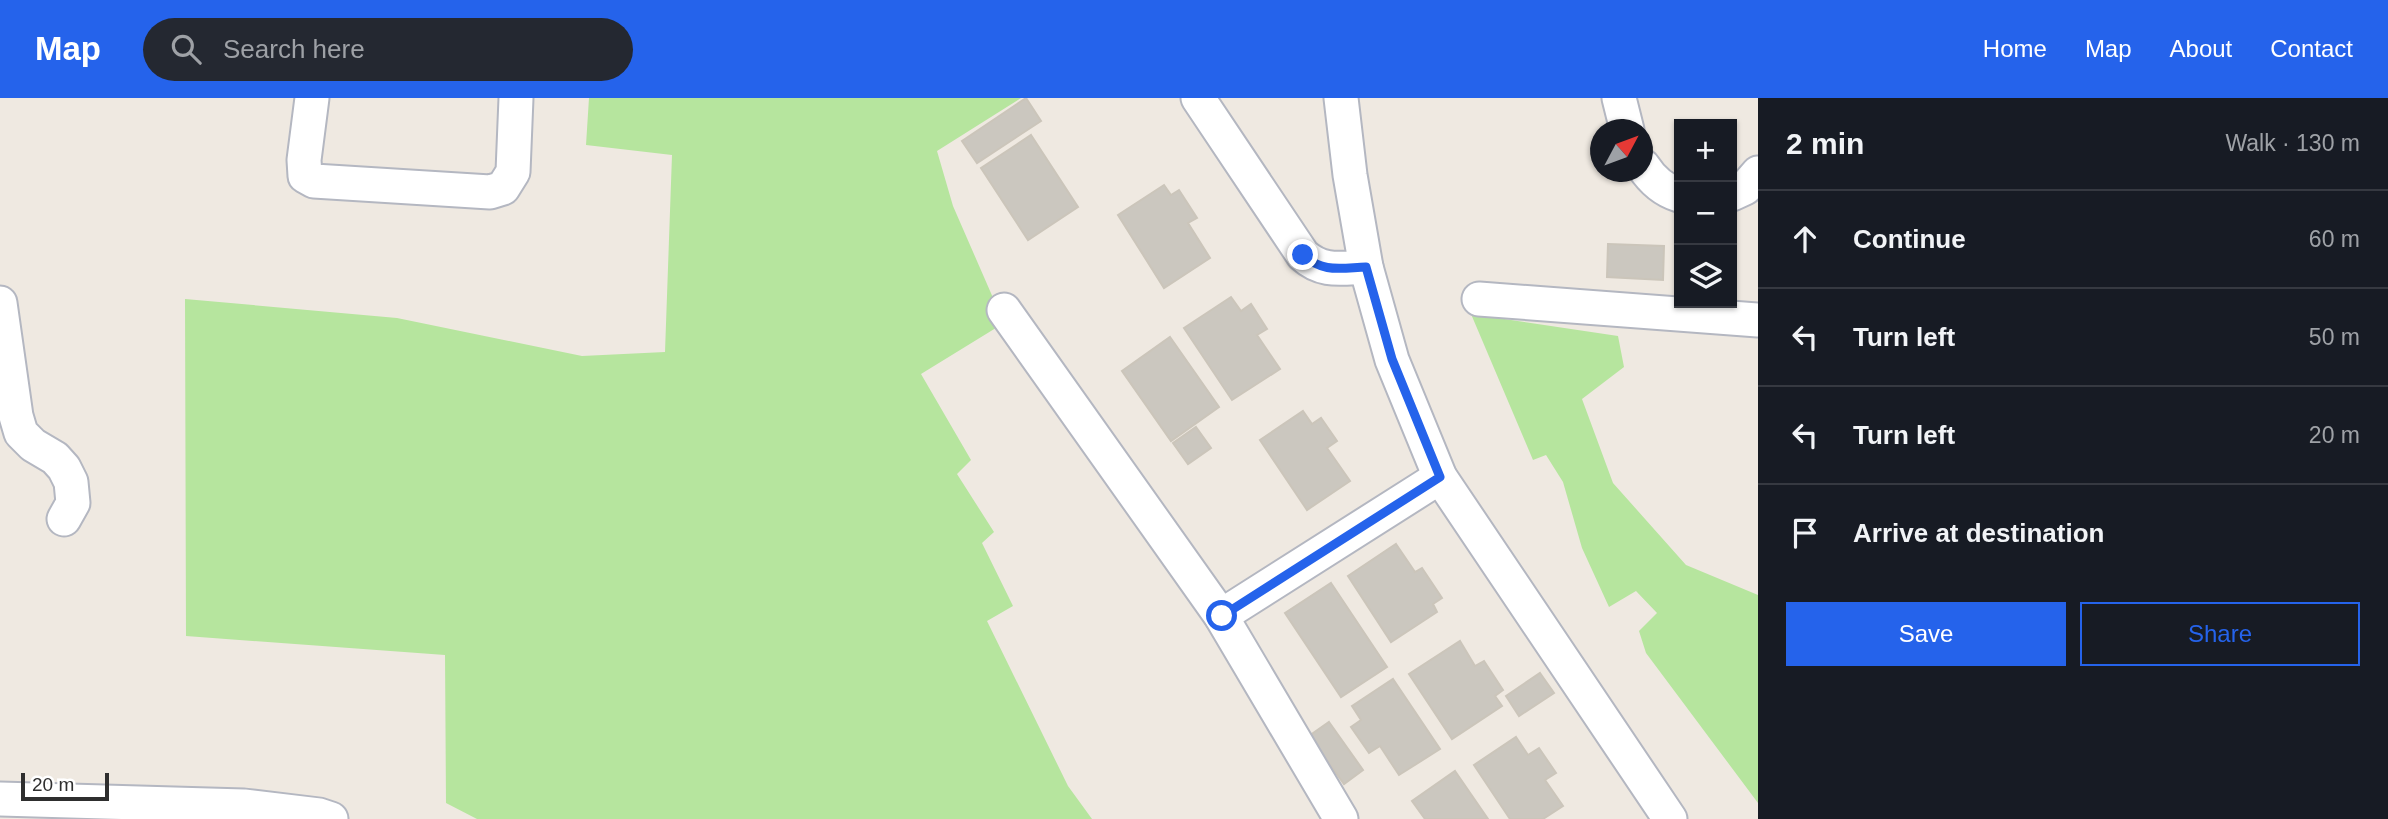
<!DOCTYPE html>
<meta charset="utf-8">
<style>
:root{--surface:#171b24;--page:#242831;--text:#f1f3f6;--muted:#9ea1a6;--line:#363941;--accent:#2563eb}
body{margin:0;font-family:Arial,sans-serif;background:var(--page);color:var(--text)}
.controls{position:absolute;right:21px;top:21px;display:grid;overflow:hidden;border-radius:0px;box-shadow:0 2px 5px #0004}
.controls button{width:63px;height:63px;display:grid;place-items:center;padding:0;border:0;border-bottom:2px solid var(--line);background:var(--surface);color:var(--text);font:35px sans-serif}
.compass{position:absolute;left:1590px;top:21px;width:63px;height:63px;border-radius:50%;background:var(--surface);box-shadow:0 2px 5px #0004;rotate:49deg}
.scale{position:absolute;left:21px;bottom:18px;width:88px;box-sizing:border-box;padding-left:7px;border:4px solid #2e2e2e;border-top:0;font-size:19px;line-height:24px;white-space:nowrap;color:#2e2e2e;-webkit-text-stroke:5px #fff;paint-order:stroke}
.stop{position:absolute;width:21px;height:21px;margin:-16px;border:5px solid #2563eb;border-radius:50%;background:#fff}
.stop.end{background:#2563eb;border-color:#fff;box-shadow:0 2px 7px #0008}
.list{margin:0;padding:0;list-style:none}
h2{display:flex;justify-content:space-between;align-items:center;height:91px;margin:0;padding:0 28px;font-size:30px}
h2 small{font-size:23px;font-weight:400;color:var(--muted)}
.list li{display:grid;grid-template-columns:46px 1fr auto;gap:21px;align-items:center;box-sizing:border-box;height:98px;padding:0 28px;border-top:2px solid var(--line)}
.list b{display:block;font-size:26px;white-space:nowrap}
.list em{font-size:23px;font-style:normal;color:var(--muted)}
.actions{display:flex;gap:14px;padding:21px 28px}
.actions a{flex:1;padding:16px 0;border:2px solid var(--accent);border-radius:0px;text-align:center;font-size:24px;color:var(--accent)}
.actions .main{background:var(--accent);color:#fff}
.icon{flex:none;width:38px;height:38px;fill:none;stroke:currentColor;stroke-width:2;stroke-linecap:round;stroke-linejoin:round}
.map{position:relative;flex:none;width:1758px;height:721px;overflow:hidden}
header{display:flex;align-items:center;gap:42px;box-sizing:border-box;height:98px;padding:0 35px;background:var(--accent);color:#fff}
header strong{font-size:33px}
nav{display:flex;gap:38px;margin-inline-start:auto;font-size:24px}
.search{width:490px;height:63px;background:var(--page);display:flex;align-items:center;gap:18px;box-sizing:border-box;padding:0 24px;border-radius:38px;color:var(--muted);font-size:26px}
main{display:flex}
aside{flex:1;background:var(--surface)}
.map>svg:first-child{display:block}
</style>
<header>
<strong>Map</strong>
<div class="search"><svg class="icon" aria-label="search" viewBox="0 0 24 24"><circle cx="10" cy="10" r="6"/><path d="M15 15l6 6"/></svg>Search here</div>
<nav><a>Home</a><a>Map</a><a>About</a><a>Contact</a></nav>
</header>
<main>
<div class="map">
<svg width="1758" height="721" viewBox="0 0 1758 721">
<rect width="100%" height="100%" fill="#efe9e1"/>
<g fill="#b6e59e">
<polygon points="589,0 1021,0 937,53 953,108 1004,225 921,276 971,362 957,376 994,434 982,445 1013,508 987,523 1068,688 1092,721 477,721 446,705 445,557 186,538 185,201 397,220 582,258 665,254 672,57 586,47"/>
<polygon points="1471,216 1618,238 1624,269 1582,301 1613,385 1686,467 1758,497 1758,705 1646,555 1639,533 1657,515 1636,493 1609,509 1582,450 1563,384 1546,357 1533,362"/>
</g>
<g fill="#cbc7bf" stroke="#cbc5ba" stroke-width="2">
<polygon points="1026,0 1041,23 977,65 962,43"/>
<polygon points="1031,37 1078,109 1028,142 981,70"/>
<polygon points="1164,87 1171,97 1179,92 1197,120 1188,125 1210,160 1164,190 1118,117"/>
<polygon points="1608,146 1664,148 1663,182 1607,179"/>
<polygon points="1231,199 1241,213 1251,206 1267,231 1257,237 1280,271 1232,302 1184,230"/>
<polygon points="1170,239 1219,309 1171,343 1122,273"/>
<polygon points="1303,313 1312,326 1321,320 1337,343 1327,350 1350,383 1307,412 1260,342"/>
<polygon points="1196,329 1211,350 1188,366 1173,345"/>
<polygon points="1396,446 1415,474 1422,470 1442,500 1433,506 1437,514 1391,544 1348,478"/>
<polygon points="1331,485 1387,569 1341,599 1285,515"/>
<polygon points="1460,543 1475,568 1484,563 1503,592 1495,598 1502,608 1452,641 1409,576"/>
<polygon points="1540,575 1554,595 1519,618 1506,598"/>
<polygon points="1393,581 1440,651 1399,677 1380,648 1369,655 1351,629 1361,622 1352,608"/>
<polygon points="1329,624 1363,672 1344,686 1309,638"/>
<polygon points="1516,639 1528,657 1539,650 1556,675 1545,682 1563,708 1543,721 1510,721 1474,667"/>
<polygon points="1455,673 1488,721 1425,721 1412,703"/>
</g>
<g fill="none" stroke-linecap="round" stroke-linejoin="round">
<g stroke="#b4b7c1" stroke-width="37">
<g id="minor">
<polyline points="312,0 304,62 305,78 314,83 490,94 503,90 513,74 516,0"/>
<path d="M1198 0 1303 157C1323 175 1341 170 1366 169"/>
<polyline points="1341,0 1350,77 1366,169 1392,262 1440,379 1670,721"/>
<polyline points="1619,0 1627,32"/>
<path d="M1643 68C1652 82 1663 92 1679 97"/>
<polyline points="1732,96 1745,90 1758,75"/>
<polyline points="1479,201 1758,222"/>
<polyline points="0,205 16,318 21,335 33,347 55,360 64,370 71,384 73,405 64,421"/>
<polyline points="1004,212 1221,518 1341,721"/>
<polyline points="1221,518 1440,379"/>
<polyline points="0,701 244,708 319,717 331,721"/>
</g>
</g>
<use href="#minor" stroke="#fff" stroke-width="33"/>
</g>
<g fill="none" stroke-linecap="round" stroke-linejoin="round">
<path stroke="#2563eb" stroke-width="9" d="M1222 518 1440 379 1392 261 1366 169C1340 170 1323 175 1303 157"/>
</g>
</svg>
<div class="controls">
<button>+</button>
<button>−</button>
<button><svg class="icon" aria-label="layers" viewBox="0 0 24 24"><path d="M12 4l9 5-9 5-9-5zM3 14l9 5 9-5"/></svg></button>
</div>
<svg class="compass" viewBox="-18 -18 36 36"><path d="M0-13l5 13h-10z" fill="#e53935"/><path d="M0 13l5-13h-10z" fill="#9ea1a6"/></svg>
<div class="scale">20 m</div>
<div class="stop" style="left:1222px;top:518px"></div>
<div class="stop end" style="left:1303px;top:157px"></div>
</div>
<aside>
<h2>2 min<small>Walk · 130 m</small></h2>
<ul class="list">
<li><svg class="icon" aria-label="ahead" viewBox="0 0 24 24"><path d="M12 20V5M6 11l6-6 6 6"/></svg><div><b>Continue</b></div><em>60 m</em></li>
<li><svg class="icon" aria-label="left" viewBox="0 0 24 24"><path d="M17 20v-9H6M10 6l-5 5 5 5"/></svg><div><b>Turn left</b></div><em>50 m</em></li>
<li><svg class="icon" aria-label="left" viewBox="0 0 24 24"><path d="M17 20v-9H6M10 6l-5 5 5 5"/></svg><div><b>Turn left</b></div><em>20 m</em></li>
<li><svg class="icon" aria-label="arrive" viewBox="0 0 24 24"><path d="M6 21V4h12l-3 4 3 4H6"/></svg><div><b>Arrive at destination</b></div></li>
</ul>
<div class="actions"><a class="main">Save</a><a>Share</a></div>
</aside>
</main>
